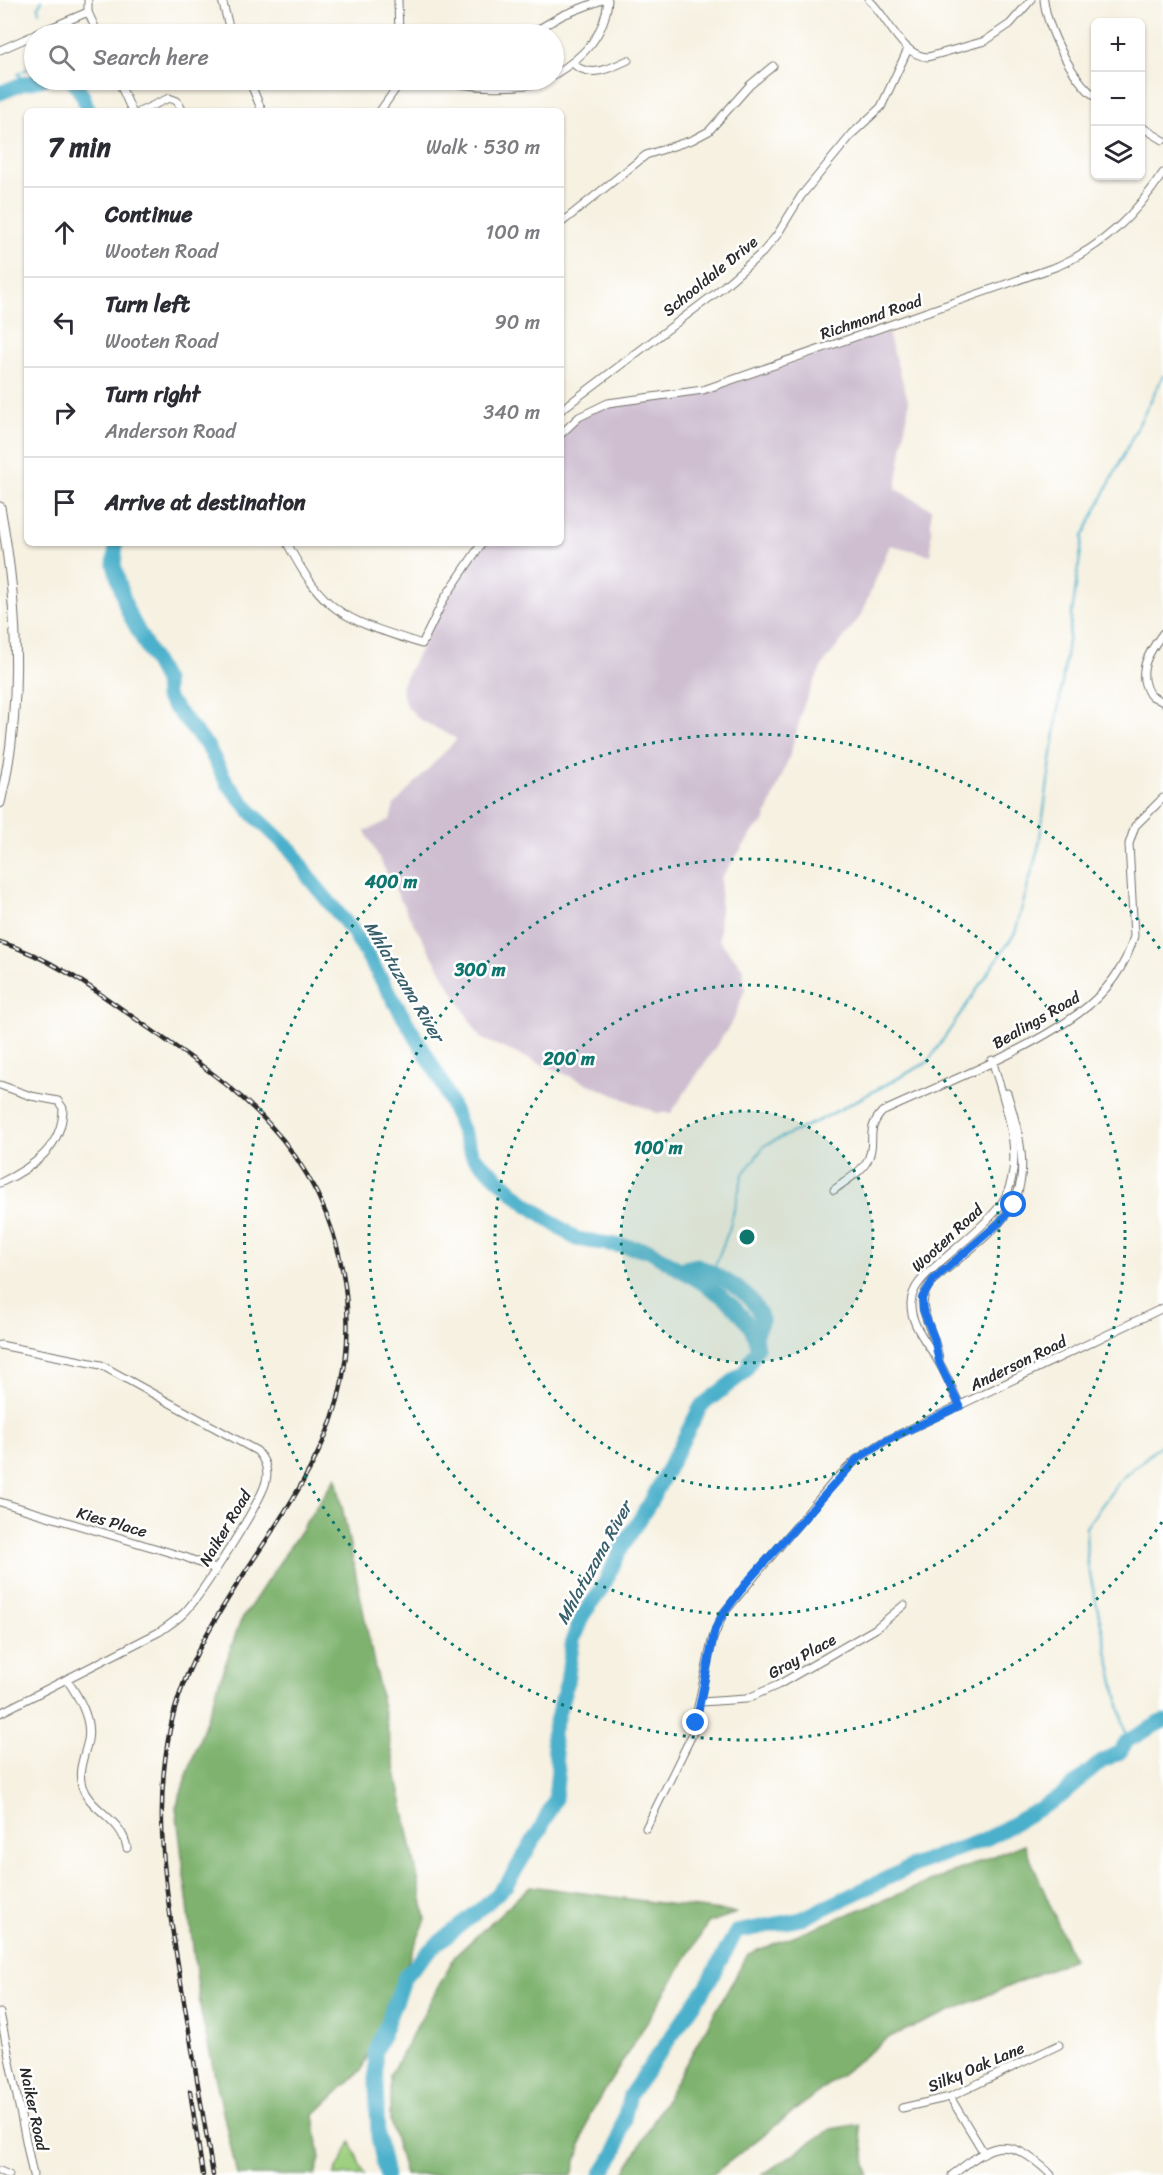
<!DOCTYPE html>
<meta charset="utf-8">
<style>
:root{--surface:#fff;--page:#f7f7f7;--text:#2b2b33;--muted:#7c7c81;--line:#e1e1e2}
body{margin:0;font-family:Sriracha,sans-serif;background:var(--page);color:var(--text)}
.controls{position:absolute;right:18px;top:18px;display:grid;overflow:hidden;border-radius:9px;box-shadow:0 2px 4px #0004}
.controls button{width:54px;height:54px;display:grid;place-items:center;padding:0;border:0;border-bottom:2px solid var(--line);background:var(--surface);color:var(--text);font:30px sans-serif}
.stop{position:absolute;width:18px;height:18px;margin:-14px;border:4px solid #1a73e8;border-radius:50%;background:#fff}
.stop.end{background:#1a73e8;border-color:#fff;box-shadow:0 2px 6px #0008}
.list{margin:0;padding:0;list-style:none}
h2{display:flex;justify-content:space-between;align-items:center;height:78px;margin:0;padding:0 24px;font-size:26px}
h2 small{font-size:20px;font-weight:400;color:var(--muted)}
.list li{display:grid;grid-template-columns:39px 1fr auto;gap:18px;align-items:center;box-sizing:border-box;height:90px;padding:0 24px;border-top:2px solid var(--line)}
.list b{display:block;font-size:22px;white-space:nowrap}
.list p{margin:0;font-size:20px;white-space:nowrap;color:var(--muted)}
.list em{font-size:20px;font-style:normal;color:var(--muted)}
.icon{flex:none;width:33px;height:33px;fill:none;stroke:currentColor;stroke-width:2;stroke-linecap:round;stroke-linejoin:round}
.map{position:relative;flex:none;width:1163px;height:2175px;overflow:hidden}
.search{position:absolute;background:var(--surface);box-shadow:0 2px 4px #0004;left:24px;top:24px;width:540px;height:66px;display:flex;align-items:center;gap:15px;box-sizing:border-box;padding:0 21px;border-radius:33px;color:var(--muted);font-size:22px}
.panel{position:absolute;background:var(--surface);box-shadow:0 2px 4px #0004;left:24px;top:108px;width:540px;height:438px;border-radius:9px}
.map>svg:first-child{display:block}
</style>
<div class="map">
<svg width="1163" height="2175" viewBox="0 0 1163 2175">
<rect width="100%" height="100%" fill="#fff"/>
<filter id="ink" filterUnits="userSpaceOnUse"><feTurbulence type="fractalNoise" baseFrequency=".0167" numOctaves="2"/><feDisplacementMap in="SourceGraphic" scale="12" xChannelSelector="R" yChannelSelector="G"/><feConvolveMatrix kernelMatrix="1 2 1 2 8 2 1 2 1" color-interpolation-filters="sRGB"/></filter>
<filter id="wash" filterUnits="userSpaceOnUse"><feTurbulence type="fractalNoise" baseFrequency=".008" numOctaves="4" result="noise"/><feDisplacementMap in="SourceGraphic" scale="24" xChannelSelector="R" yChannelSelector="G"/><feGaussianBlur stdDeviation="1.35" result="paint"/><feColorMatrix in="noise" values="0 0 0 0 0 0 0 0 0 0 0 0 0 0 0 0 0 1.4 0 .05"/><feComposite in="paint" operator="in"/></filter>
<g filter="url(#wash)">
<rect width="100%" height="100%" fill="#f6f1e1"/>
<polygon fill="#cebed0" points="887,331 909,403 896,489 931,509 931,555 890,545 860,617 822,666 804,704 790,755 763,824 756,828 721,878 719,940 743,968 745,989 733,1021 671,1113 657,1113 480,1038 409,916 365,831 390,820 394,805 457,739 419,719 405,704 401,686 446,601 483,543 561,543 561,437 578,418 607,405 705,392"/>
<polygon fill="#9dd080" stroke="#647e56" stroke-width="1.5" points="351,2142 364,2175 334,2175"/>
<g fill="#7eb26e" stroke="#546e4c" stroke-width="1.5">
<polygon points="336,1477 426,1919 362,2069 314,2115 320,2159 315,2175 237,2175 201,2013 176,1807 240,1622"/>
<polygon points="1024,1844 1073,1959 889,2037 712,2175 623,2175 748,1954"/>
<polygon points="530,1886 736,1913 708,1923 590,2114 572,2175 405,2175 390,2121 390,2075 455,1956"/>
<polygon points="859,2124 868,2175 762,2175 831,2129"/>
</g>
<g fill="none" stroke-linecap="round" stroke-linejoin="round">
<g stroke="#4cb0cb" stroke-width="2">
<polyline points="39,12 38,7 42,0"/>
<polyline points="27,83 18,74 34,65"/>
<polyline points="712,1273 729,1230 743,1174 765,1145 822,1119 928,1062 1015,933 1039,845 1083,536 1163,376"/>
<polyline points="1127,1741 1087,1561 1086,1527 1121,1479 1163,1443"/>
</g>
<g stroke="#4cb0cb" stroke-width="15">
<polyline points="72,80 83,96 88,111"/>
<polyline points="0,93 22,84 42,80"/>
<path d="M116 543 114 565 127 610 165 681 166 697 208 747 227 783 253 814 292 851 309 878 352 930 441 1080 473 1156 524 1202 576 1239 649 1250 679 1269 697 1265C722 1278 754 1292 762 1320L755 1336 757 1348 745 1372 701 1406 650 1503 621 1549 601 1590 583 1615 573 1639 567 1682 552 1736 558 1769 555 1799 541 1828 507 1884 483 1907 432 1948 405 1976 375 2054 378 2137 386 2175"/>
<path d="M679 1269C709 1287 739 1303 755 1336"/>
<polyline points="601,2175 616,2151 630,2095 706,1987 736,1932 801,1919 917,1864 988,1838 1060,1797 1102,1761 1120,1752 1127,1741 1163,1721"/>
</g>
</g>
</g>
<g filter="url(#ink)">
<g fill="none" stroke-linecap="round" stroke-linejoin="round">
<g stroke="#72706b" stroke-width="9">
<g id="minor">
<polyline points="88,0 88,12 98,34"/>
<polyline points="222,0 231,34"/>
<polyline points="398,0 399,34"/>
<path d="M869 0C888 17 901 56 928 57L985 41 1010 24 1031 0"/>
<path d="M1044 0C1047 28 1072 80 1096 97"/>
<polyline points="36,34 88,12"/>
<polyline points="530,34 563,15 602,0"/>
<polyline points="0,50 34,35"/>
<path d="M572 63C590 79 609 69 628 60"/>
<path d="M554 75C583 57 605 36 608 0"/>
<polyline points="118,80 132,111"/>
<polyline points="249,80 262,111"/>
<path d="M444 80C466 88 524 90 545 80"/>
<polyline points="141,111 169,98 177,101 183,111"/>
<polyline points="380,111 402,80"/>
<polyline points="1140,126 1163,140"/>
<polyline points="561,223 646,155 692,140 709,131 750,85 773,66"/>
<polyline points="561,410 716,293 763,252 777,235 801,196 853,133 881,107 908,49"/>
<path d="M561 434 579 417 608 403 703 390 1058 266C1105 245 1135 215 1163 173"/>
<path d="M287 543C326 617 346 619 422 644L444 599 482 543"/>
<path d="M1163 633C1149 652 1135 672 1150 695L1163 702"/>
<path d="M0 1085 31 1096 58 1101 63 1108C63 1147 32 1168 0 1183"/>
<path d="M834 1190C845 1181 864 1171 869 1157 876 1139 865 1131 882 1112 944 1083 1024 1053 1079 1013 1105 994 1126 967 1134 936L1129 844 1135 826 1163 798"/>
<path d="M0 1345 101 1365 257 1451C265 1460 269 1469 266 1481 262 1501 201 1595 185 1612 177 1620 168 1626 159 1632L0 1713"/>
<path d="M939 1360C937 1332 909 1305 933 1280 1014 1214 1042 1202 1007 1093"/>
<path d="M960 1406C953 1391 947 1375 938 1361 928 1343 910 1325 911 1303 912 1287 924 1276 936 1266 956 1247 982 1229 999 1207 1030 1166 1005 1103 992 1060"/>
<polyline points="0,1502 185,1557 215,1569"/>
<path d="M67 1680C79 1697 92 1719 88 1740 85 1755 77 1770 82 1786 90 1811 122 1818 127 1848"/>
<polyline points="701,1702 746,1699 778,1685 875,1629 904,1605"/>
<polyline points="646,1828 692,1735 712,1641 723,1614 835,1480 857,1459 885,1441 1163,1308"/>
<polyline points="0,2013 33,2175"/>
<polyline points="950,2097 984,2153"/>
<polyline points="902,2108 950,2097 1059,2045"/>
<polyline points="0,2171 9,2175"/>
<path d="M952 2175C979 2156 996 2135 1028 2156 1037 2162 1044 2167 1051 2175"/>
</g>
</g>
<g stroke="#72706b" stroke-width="11">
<path id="tertiary" d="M0 507C18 605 24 706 0 803"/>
</g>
<use href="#minor" stroke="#fff" stroke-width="7"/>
<use href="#tertiary" stroke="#fff" stroke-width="9"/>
<g stroke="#2b2b2b" stroke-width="4.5">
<g id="rail">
<path d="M0 942C56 959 103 996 150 1029 191 1058 235 1087 269 1124 348 1208 370 1336 323 1442 279 1541 193 1620 170 1729 152 1820 167 1899 182 1989 192 2051 203 2113 213 2175"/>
<polyline points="190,2091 203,2175"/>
</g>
</g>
<use href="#rail" stroke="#fff" stroke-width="2" stroke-dasharray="7" stroke-linecap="butt"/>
</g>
</g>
<g fill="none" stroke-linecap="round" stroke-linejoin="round" filter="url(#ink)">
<polyline stroke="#1a73e8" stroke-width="8" points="696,1723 715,1629 723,1614 747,1582 857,1459 885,1441 960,1406 939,1362 934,1338 923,1310 922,1298 933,1280 999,1223 1014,1205"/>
</g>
<circle cx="747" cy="1237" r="126" fill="#0f766e" fill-opacity=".12"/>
<g fill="none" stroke="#0f766e" stroke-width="3" stroke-dasharray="3 6">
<circle cx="747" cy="1237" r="126"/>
<circle cx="747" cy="1237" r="252"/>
<circle cx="747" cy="1237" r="378"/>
<path d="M1162 1522A503 503 0 1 1 1162 952"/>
</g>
<g text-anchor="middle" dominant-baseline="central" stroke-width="5" stroke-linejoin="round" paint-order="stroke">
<g font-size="16" fill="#2b2b2b" stroke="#fff">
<text transform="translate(710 276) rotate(-39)">Schooldale Drive</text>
<text transform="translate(871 317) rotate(-19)">Richmond Road</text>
<text transform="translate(1036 1020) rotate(-30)">Bealings Road</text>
<text transform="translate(947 1238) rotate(-43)">Wooten Road</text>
<text transform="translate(1018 1363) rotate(-26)">Anderson Road</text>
<text transform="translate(112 1522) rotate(16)">Kies Place</text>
<text transform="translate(225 1528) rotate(-59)">Naiker Road</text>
<text transform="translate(802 1656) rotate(-29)">Gray Place</text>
<text transform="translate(976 2067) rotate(-23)">Silky Oak Lane</text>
<text transform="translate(34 2109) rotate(78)">Naiker Road</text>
</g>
<g font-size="18" font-style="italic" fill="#38606b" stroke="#fff">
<text transform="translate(404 981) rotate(59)">Mhlatuzana River</text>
<text transform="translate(594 1563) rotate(-61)">Mhlatuzana River</text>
</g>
</g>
<circle cx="747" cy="1237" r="9" fill="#0f766e" stroke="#fff" stroke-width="3"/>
<g font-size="18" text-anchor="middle" font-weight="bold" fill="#0f766e" stroke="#fff" stroke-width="5" stroke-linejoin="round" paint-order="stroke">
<text x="391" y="888">400 m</text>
<text x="480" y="976">300 m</text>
<text x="569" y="1065">200 m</text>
<text x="658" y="1154">100 m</text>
</g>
</svg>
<div class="controls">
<button>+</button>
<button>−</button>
<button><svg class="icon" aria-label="layers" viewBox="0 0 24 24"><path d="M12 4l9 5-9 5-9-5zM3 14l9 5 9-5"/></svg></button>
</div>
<div class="stop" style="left:1014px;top:1205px"></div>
<div class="stop end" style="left:696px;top:1723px"></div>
<div class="search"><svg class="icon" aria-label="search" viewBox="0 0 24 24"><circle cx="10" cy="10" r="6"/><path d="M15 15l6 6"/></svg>Search here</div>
<section class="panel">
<h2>7 min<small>Walk · 530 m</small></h2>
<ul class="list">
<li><svg class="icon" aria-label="ahead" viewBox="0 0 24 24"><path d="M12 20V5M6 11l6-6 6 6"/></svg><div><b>Continue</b><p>Wooten Road</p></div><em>100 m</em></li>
<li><svg class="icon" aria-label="left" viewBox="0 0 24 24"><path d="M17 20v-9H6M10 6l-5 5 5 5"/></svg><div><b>Turn left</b><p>Wooten Road</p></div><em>90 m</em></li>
<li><svg class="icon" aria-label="right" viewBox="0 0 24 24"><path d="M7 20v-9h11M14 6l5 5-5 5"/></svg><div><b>Turn right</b><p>Anderson Road</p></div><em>340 m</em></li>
<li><svg class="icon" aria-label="arrive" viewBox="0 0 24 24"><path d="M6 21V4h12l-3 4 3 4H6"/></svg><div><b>Arrive at destination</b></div></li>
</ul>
</section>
</div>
